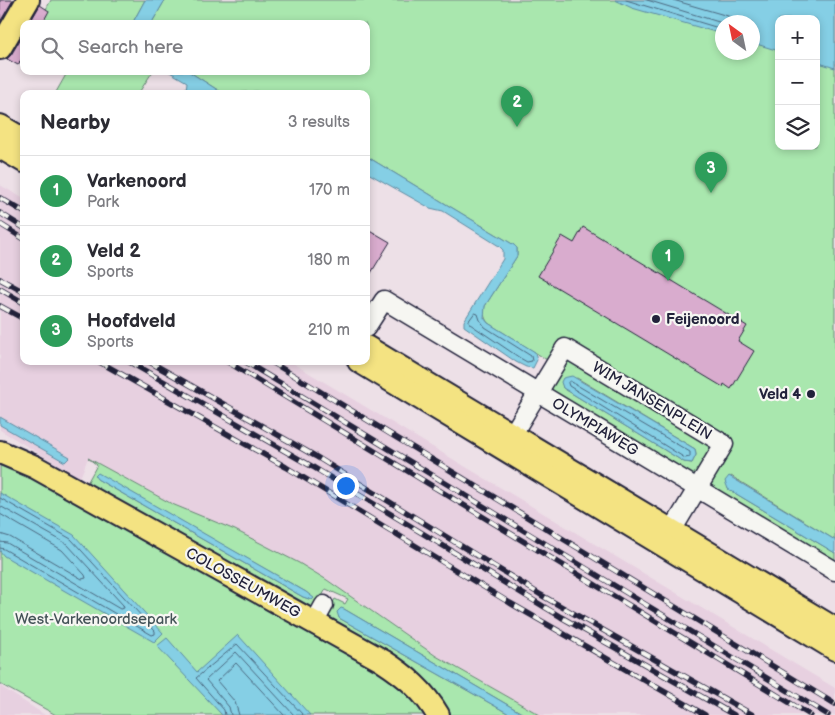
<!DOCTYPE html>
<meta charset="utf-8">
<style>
:root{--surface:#fff;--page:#f2f2f3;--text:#2b2b33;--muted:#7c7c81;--line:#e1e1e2;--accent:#22223b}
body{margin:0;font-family:"Balsamiq Sans",sans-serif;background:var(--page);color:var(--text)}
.controls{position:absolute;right:15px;top:15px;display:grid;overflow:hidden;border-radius:10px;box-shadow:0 2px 8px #0003}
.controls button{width:45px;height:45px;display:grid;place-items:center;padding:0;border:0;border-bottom:1px solid var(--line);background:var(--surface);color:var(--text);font:25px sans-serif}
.compass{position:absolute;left:715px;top:15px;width:45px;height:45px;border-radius:50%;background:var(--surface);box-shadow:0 2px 8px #0003;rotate:327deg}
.you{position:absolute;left:345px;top:485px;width:18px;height:18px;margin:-12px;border:4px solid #fff;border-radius:50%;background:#1a73e8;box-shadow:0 0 0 8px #1a73e833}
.badge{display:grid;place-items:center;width:32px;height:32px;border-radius:50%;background:var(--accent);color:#fff;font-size:16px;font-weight:700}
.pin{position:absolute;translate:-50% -41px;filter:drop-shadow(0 1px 2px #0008)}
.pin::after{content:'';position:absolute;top:26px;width:18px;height:15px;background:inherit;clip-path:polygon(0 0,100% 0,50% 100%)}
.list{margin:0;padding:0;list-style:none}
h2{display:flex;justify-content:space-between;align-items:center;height:65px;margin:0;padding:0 20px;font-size:21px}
h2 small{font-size:16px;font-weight:400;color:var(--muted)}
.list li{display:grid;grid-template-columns:32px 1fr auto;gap:15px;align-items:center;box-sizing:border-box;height:70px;padding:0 20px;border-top:1px solid var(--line)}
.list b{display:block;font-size:19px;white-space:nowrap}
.list p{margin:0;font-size:16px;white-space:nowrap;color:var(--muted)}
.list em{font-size:16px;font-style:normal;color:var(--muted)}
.icon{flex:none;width:28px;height:28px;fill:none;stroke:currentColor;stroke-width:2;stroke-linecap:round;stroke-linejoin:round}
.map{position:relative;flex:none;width:835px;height:715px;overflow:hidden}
.search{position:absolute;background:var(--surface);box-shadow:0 2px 8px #0003;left:20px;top:20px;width:350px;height:55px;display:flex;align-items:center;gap:12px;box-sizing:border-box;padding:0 18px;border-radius:10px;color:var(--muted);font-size:19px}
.panel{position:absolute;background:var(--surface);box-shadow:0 2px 8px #0003;left:20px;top:90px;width:350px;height:275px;border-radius:10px}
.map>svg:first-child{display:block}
</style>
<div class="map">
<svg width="835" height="715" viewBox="0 0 835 715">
<rect width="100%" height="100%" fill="#ede0e7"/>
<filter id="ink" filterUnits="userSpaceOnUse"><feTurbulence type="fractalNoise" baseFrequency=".02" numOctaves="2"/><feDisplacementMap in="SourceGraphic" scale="10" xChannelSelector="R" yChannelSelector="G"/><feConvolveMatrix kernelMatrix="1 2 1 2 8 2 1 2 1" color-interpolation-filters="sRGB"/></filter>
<g filter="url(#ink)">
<g fill="#e7d0e0">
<polygon points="0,185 24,199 24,361 289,361 835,688 835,715 540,715 436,656 328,580 269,547 172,504 88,458 80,478 0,430"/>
<polygon points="0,686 45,715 0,715"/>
</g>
<g fill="#a9e7ae" stroke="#668474" fill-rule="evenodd">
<polygon points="51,0 145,0 132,24 38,24"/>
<path d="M165 0H835V540L731 476 728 489 835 553V563L547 390 560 368 488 323C484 317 483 313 485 306L517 256V248L514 245 366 156V94H262L257 91 224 94 188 71H366V24H151ZM779 19H816V146H779ZM722 22H752V52H722ZM577 378 695 449 696 455 692 463 684 462 563 388 562 383Z"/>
<polygon points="68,71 153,71 138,94 55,94"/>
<path d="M88 458 172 504 235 530 299 563 327 580 436 656 540 715H525L344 609 339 618 511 715H448L430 685 414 669 324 618 335 599 345 604 348 599 326 589 313 612 86 485 97 465ZM98 474 306 592 313 598 312 600 303 597 97 479Z"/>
<polygon points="0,460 401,681 429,715 56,715 0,684"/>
</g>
<g fill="#85cfe5" stroke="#5d8aa1">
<polygon points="145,0 165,0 151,24 132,24"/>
<polygon points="615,0 834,0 835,1 835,68 816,62 816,19 779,19 779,51 753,43 752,22 722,22 722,34 632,8"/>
<polygon points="168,71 188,71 224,94 187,94 186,90 187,82"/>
<polygon points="366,156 514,245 517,248 517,256 485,306 484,318 488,323 535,352 537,360 533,368 526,367 516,362 464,326 464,321 503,259 503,250 499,246 443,211 430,208 366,172"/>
<polygon points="572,376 695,449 696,455 692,463 684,462 563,388 561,382 563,378"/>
<polygon points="0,417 70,457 65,462 0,425"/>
<polygon points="98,473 306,592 314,598 312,600 303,597 97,479 95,476"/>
<polygon points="729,476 835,540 835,553 728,489 725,481"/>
<polygon points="0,493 74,535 163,633 154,642 4,556 0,551"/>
<polygon points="341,608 344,609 525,715 511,715 339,618 337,612"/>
<polygon points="238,635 310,715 222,715 157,646 167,638 197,672"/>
</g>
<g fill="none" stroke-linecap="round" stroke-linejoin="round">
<g stroke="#4a677f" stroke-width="1">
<polyline points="626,0 722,29"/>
<polyline points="647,0 722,23"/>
<polyline points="673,0 728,16 737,22"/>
<polygon points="475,313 478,314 480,320 485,327 531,356 532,361 527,362 520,358 470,324 469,321"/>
<polygon points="570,381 690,452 690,457 685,458 569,386 568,383"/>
<polyline points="0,498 71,539 155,631 155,634 152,635 4,549 0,548"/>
<polyline points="0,506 67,544 123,605 124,608 120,609 7,543 0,542"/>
<polyline points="0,514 62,550 85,575 86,578 82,579 10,537 0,534"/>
<polyline points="225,715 224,710 196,678 237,644 303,715"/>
<polyline points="231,715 229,707 206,680 236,652 294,715"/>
<polyline points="239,715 235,702 217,681 236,663 284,715"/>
</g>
</g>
<g fill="#d9acce" stroke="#22223b">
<polygon points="0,0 13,0 0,22"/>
<polygon points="40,5 49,11 42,24 29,24"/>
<polygon points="24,33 24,55 18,65 7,59 11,55"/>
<polygon points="583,227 747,326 738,341 754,351 731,389 724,384 723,387 538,276 562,236 574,243"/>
<polygon points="366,228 390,242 366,281"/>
</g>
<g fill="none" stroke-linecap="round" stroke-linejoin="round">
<g stroke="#22223b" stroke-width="21">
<g id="minor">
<polyline points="366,328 384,300 835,571"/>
<polyline points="506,445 565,348 724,444 665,542"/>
<polyline points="314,623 324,605"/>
</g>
</g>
<g stroke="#22223b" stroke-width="26">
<g id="major">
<polyline points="0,48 28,0"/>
<polyline points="0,126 24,140"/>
<polyline points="0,147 24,161"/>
<polyline points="366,347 835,629"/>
<polyline points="359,361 835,649"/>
<path d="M0 452 35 467 383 661C406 676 424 691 438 715"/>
</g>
</g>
<use href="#minor" stroke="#f6f6f2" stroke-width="18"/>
<use href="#major" stroke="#f4e382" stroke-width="22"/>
<g stroke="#22223b" stroke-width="5.5">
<g id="rail">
<polyline points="0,198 24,212"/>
<polyline points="0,213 24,228"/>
<polyline points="0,224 24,239"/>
<polyline points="0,279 24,292"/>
<polyline points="0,289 24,303"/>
<polyline points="0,306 24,319"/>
<polyline points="98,361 286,467 510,603 705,715"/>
<polyline points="128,361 313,467 561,617 734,715"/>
<polyline points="148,361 315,456 541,595 753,715"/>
<polyline points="226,361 810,715"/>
<polyline points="244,361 828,715"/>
<polyline points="270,361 835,704"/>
</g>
</g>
<use href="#rail" stroke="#f6f6f2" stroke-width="4" stroke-dasharray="11" stroke-linecap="butt"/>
</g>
</g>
<g fill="#22223b" stroke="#f6f6f2" stroke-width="2">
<circle cx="656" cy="319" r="5"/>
<circle cx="811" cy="394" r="5"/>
</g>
<g text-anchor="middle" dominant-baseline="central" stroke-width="4.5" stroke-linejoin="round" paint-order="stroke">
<g font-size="15" font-weight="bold" fill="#22223b" stroke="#f6f6f2" text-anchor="start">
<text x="666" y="319">Feijenoord</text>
<text x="801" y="394" text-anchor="end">Veld 4</text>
</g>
<g font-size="15" fill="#22223b" stroke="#f6f6f2">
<text transform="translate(652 401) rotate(31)">WIM JANSENPLEIN</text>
<text transform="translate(595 427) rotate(31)">OLYMPIAWEG</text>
<text transform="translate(243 583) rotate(29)">COLOSSEUMWEG</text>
</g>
<g font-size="15" fill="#445358" stroke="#f6f6f2">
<text x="96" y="619">West-Varkenoordsepark</text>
</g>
</g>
</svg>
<div class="controls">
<button>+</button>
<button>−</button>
<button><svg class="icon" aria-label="layers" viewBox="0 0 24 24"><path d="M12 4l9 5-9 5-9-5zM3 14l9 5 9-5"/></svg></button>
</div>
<svg class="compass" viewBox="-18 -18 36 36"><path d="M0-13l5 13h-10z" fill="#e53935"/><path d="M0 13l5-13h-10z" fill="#7c7c81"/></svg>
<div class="you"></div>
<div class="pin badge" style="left:668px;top:281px;background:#2e9e5b">1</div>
<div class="pin badge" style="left:517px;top:127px;background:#2e9e5b">2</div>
<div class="pin badge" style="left:711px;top:193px;background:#2e9e5b">3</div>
<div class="search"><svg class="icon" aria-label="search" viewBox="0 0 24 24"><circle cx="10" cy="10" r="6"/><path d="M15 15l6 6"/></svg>Search here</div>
<section class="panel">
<h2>Nearby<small>3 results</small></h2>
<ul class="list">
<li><span class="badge" style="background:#2e9e5b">1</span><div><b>Varkenoord</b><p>Park</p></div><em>170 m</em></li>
<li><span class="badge" style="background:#2e9e5b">2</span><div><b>Veld 2</b><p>Sports</p></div><em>180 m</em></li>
<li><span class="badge" style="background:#2e9e5b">3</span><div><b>Hoofdveld</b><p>Sports</p></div><em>210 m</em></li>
</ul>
</section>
</div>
